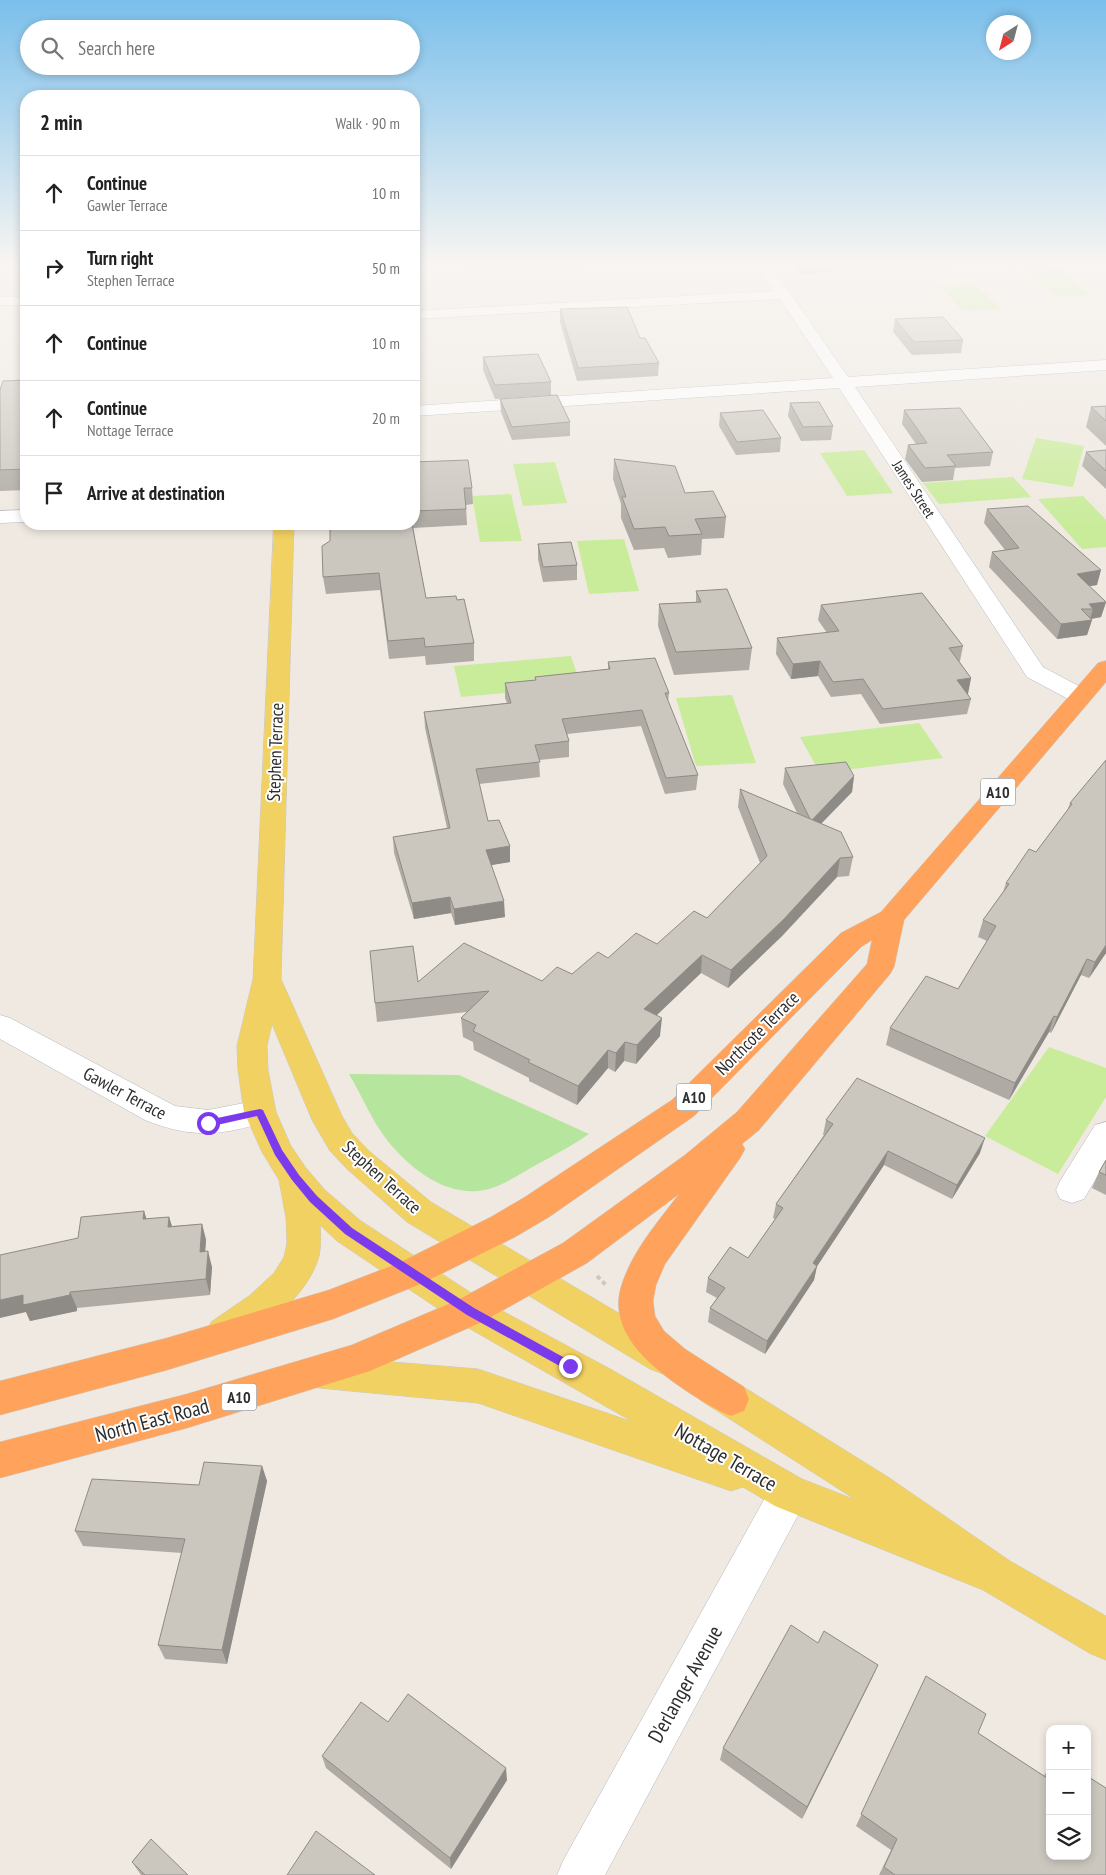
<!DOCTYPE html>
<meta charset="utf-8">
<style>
:root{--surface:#fff;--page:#f6f6f6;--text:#222;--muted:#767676;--line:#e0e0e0}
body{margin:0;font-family:"PT Sans Narrow",sans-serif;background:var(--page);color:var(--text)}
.controls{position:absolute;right:15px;bottom:15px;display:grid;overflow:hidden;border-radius:10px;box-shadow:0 2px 8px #0003}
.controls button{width:45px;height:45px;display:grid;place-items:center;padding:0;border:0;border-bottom:1px solid var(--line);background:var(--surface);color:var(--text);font:25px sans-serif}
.compass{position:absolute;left:986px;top:15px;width:45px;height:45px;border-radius:50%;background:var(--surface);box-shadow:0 2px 8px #0003;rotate:216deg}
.stop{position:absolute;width:15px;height:15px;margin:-11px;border:4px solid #7c3aed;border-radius:50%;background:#fff}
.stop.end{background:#7c3aed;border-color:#fff;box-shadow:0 1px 5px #0008}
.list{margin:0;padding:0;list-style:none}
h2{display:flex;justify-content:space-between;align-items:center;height:65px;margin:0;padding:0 20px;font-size:21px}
h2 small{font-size:16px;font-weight:400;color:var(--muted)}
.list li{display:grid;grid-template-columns:32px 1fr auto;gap:15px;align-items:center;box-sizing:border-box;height:75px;padding:0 20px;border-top:1px solid var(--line)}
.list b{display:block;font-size:19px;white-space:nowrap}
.list p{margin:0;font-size:16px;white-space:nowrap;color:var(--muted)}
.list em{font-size:16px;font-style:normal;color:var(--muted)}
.icon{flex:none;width:28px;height:28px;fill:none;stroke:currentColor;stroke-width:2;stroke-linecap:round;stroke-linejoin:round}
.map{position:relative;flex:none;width:1106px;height:1875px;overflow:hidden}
.search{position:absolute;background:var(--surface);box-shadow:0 2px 8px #0003;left:20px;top:20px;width:400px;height:55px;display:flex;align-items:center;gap:12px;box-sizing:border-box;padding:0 18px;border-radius:28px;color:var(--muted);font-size:19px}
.panel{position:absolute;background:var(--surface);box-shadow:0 2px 8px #0003;left:20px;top:90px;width:400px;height:440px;border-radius:20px}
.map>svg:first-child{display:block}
</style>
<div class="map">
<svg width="1106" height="1875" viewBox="0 0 1106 1875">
<rect width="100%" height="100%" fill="#efe9e1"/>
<path fill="#b6e59e" d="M349 1074 459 1075 589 1134C572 1146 554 1155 536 1165 521 1173 506 1184 489 1189 449 1200 410 1169 387 1140 372 1121 362 1096 349 1074Z"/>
<g fill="#c9ec9a">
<polygon points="1062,270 1090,295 1056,297 1029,272"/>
<polygon points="975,283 1000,309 962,310 938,285"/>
<polygon points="1036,438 1084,446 1073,487 1022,479"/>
<polygon points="864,450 893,493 847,496 820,453"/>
<polygon points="555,462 567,503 523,506 513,464"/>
<polygon points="1013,477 1031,497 939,504 923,483"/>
<polygon points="511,494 522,541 480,542 472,496"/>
<polygon points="1083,496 1106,520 1106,547 1082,549 1038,499"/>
<polygon points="624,539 639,591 589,594 577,541"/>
<polygon points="571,656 581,686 461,697 454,666"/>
<polygon points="732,695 756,763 696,766 676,698"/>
<polygon points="919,723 943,758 820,773 800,737"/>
<polygon points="1049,1047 1106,1068 1106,1097 1058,1174 985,1136"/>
</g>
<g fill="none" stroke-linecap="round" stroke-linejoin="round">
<g stroke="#b4b7c1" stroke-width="1">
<g id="minor">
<polygon points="756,264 770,264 848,377 1106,360 1106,370 855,387 1043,667 1088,691 1091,696 1088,701 1080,703 1072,701 1027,677 839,388 414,416 414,406 833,378 780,299 414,319 414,311 774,291"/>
<rect x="0" y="297" width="26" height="8"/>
<polygon points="26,510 26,522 0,523 0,511"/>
<path d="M0 1015 10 1018 175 1106 208 1110 260 1100 271 1104 276 1112 271 1120C222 1136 193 1139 145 1120L0 1039Z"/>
<polygon points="1106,1122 1106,1161 1084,1199 1072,1203 1060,1199 1056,1190 1060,1181 1095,1125"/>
<polygon points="789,1474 803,1480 808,1493 803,1506 605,1875 557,1875 564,1859 775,1480"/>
</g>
</g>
<g stroke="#c9c9c9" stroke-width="1">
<path id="major" d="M274 524H294L281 979 342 1116 352 1133 369 1151 431 1202 676 1347 681 1358 676 1369 663 1374 650 1369 407 1222 347 1169 330 1151 312 1120 272 1024 267 1046 268 1070 276 1112 291 1146 306 1168 325 1190 361 1221 482 1300 612 1370 802 1479 856 1500 700 1400 695 1388 700 1376 713 1371 726 1376 888 1477 1010 1561 1106 1616V1660L1091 1654 983 1590 775 1506 743 1487 731 1491 478 1403 319 1388 306 1384 301 1372 306 1360 319 1356 478 1369 633 1422 458 1322 337 1241 320 1225C321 1235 321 1246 319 1256 309 1295 260 1335 224 1349L211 1344 206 1333 211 1322 249 1296 274 1273 284 1257 287 1243 286 1218 279 1180 262 1152 244 1112 238 1070 237 1046 253 979Z"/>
</g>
<g stroke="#c9c9c9" stroke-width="1">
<path id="highway" d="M1106 661V682L904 920 894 967 890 974 759 1130 742 1144 745 1149 740 1158 665 1264 656 1285 653 1301 655 1316 664 1331 685 1349 744 1387 749 1399 744 1411 731 1416C716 1410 704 1402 691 1394 655 1370 605 1334 622 1284 633 1250 658 1222 679 1194L587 1263 482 1322 370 1371 187 1428 0 1478V1442L187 1394 352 1345 458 1300 563 1243 685 1155 737 1112 867 964 872 940 861 947 694 1116 549 1217 515 1237 423 1283 333 1319 167 1370 0 1415V1381L167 1338 329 1290 399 1263 491 1217 525 1197 672 1100 841 933 881 912 1098 663Z"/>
</g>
<polyline stroke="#c9c9c9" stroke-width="4" stroke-dasharray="4.5 3" stroke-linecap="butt" points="597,1276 606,1285"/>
<use href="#minor" fill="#fff" fill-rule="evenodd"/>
<use href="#major" fill="#f2d163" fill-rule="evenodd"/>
<use href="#highway" fill="#ffa35c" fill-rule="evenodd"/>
</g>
<g fill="#afaba4">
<polygon points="466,264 586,264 586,265 468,270"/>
<polygon points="793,264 947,264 947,266 831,269 831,273 800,274"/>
<polygon points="1007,264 1042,264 1009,266"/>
<polygon points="560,309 640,338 659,363 658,376 577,381 560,322"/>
<polygon points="895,319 963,340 961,353 912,355 893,332"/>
<polygon points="483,357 551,382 551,395 495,399 483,370"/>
<polygon points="26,380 26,490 0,491 0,390"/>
<polygon points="500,399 570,422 570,436 512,440 501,412"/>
<polygon points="790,403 833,426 831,440 801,441 788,416"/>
<polygon points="1106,406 1106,446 1086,427 1091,407"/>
<polygon points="904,410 993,452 990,466 955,468 953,480 922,482 905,459 908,445 916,444 902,424"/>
<polygon points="720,413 781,438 780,452 736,455 719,426"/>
<polygon points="1106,450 1106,489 1082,466 1086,452"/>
<polygon points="614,459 685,493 726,517 724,538 702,539 701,555 668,558 664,548 634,550 621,518 621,504 613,479"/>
<polygon points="414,462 472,488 473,504 466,505 467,525 413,528 426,598 457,600 474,643 474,661 426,665 425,656 389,659 380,590 326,594 323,577 330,541 330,524 414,524"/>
<polygon points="987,509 1097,585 1089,586 1106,602 1101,617 1091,619 1092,620 1087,635 1057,639 989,567 992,552 1005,550 984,523"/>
<polygon points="538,544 577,565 577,580 543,582 538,559"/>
<polygon points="696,591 752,648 749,670 674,675 658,626 659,604 696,602"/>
<polygon points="821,605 963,646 960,661 959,661 971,678 967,694 971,699 967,714 880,724 861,694 831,697 818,676 791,679 776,654 777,638 827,633 818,620"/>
<polygon points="608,662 669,693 668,702 698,775 696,790 665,794 641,726 567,734 569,741 569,757 539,760 540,777 479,784 488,821 510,862 491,865 505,917 455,925 451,913 414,919 394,853 393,837 447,828 425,728 424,712 507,703 505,698 505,683 535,680 535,677 608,669"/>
<polygon points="1106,760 1106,953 1089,978 1081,975 1051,1033 1049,1032 1009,1100 886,1045 890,1028 958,989 987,941 978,937 983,920 1003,892 1006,883 1036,852 1067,811 1070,803"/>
<polygon points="785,768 854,776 852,792 821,824 853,857 849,876 837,877 782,936 728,988 701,973 657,1015 660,1036 636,1064 624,1061 615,1072 608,1068 577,1105 529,1081 529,1078 474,1050 473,1042 463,1037 461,1018 467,1012 377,1022 375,1003 418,982 542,981 572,974 608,958 657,944 707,918 760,863 738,807 740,789 797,813 783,784"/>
<polygon points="826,1120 980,1153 952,1199 884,1165 817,1266 814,1280 765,1354 708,1322 710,1308 717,1298 706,1292 708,1278 748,1258 775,1219 773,1218 776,1204 824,1135 823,1135"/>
<polygon points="1106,1160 1106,1195 1092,1188 1099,1172"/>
<polygon points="144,1211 146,1219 169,1217 172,1226 202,1224 206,1240 205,1251 212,1267 210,1295 77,1308 77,1311 30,1321 26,1312 78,1238"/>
<polygon points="262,1466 267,1481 227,1664 165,1659 158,1645 182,1553 83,1546 75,1531 199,1485"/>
<polygon points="818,1643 878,1665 872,1678 802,1819 720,1760 723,1748"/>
<polygon points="926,1676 978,1733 1044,1776 1050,1765 1050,1856 1106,1875 879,1875 891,1850 856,1826"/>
<polygon points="388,1722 507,1780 451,1869 326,1768 322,1756"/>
<polygon points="132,1862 188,1875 141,1875"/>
</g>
<g fill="#8e8b86">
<polygon points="1101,570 1097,585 1072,589 1077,574"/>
<polygon points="1106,602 1101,617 1090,619 1093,609 1089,604"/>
<polygon points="1092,620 1087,635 1057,639 1061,624"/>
<polygon points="820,661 818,676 791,679 793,664"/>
<polygon points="971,678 968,694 954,695 957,680"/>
<polygon points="854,776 852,792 808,837 811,821"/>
<polygon points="510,846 510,862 486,866 486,850"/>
<polygon points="840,858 837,877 782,936 728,988 731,970"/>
<polygon points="450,897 451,913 414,919 412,903"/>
<polygon points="504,901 505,917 455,925 454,909"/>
<polygon points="1106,945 1106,953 1089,978 1095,962"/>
<polygon points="702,955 701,973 643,1028 644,1009"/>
<polygon points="1087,959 1081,975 1051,1033 1057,1017"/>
<polygon points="1054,1016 1049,1032 1009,1100 1015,1083"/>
<polygon points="662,1018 660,1036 636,1064 637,1045"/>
<polygon points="625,1042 624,1061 615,1072 616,1053"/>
<polygon points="608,1050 608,1068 577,1105 578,1086"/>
<polygon points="985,1138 980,1153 952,1199 957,1185"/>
<polygon points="888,1151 884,1165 810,1277 813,1263"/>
<polygon points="144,1211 149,1227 143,1219"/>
<polygon points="169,1217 174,1233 168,1227"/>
<polygon points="202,1224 206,1240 204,1268 200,1252"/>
<polygon points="208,1251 212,1267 210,1295 206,1279"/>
<polygon points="817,1266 814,1280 765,1354 767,1341"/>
<polygon points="70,1292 77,1308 77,1311 30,1321 26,1312 0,1318 0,1300 23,1295"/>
<polygon points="262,1466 267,1481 227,1664 222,1650"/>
<polygon points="878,1665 872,1678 802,1819 807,1807"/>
<polygon points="506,1768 507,1780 451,1869 450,1858"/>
</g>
<g fill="#cbc7bf" stroke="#8e8b86">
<polygon points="627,307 640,338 645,338 659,363 578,368 560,309"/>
<polygon points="943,317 963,340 914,342 895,319"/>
<polygon points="538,354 551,382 495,385 483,357"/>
<polygon points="26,380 26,469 0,470 0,390 3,381"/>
<polygon points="557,395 570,422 512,427 500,399"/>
<polygon points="819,402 833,426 803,427 790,403"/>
<polygon points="1106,406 1106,421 1091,407"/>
<polygon points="960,408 993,452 947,455 956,466 925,468 908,445 927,443 904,410"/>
<polygon points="763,410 781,438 737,442 720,413"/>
<polygon points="1106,450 1106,471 1086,452"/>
<polygon points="614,459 675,466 685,493 713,491 726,517 695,519 702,534 669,536 665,527 634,529 622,497 626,497"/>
<polygon points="468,460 472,488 464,488 466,509 414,511 414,462"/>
<polygon points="1028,506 1101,570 1077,574 1106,602 1089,604 1093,609 1081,609 1092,620 1061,624 992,552 1019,548 987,509"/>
<polygon points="330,524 412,524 426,598 456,596 457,600 464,599 474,643 425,647 424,638 388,641 379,573 323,577 322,546 330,541"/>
<polygon points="571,542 577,565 543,567 538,544"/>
<polygon points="727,589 752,648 676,652 659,604 701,602 696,591"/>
<polygon points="922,593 963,646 949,648 971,678 957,680 971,699 883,709 863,679 833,682 820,661 793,664 777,638 839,631 821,605"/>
<polygon points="655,658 669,693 665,693 698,775 666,778 642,710 562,719 569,741 535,745 540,762 476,769 488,821 499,820 510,846 486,850 504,901 454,909 450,897 412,903 393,837 450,828 424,712 511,703 505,683 536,680 535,677 610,669 608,662"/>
<polygon points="1106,760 1106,945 1095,962 1087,959 1057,1017 1054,1016 1015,1083 890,1028 926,976 958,989 996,926 983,920 1009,884 1006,883 1029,849 1036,852 1072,804 1070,803"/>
<polygon points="846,762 854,776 812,820 810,819 785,768"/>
<polygon points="740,789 841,832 853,857 840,858 785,918 731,970 702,955 644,1009 662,1018 637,1045 625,1042 616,1053 608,1050 578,1086 528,1062 530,1060 473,1031 476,1025 461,1018 489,991 375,1003 370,951 413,946 418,982 464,943 542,981 557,967 572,974 598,952 608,958 636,933 657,944 694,911 707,918 767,856"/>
<polygon points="857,1078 985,1138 957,1185 888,1151 813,1263 817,1266 767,1341 710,1308 725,1288 708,1278 730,1247 748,1258 783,1208 776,1204 833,1124 826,1120"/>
<polygon points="1106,1160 1106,1175 1099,1172"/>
<polygon points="144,1211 143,1219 169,1217 168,1227 202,1224 200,1252 208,1251 206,1279 70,1292 70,1295 23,1305 23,1295 0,1300 0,1255 78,1238 81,1217"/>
<polygon points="204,1462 262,1466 222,1650 158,1645 185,1539 75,1531 92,1479 199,1485"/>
<polygon points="791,1625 818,1643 824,1631 878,1665 807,1807 723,1748"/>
<polygon points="926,1676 986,1714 978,1733 1047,1778 1050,1771 1050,1856 1087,1856 1087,1776 1106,1788 1106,1875 895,1875 884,1867 897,1839 861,1814"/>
<polygon points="408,1694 506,1768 450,1858 322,1756 361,1702 388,1722"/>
<polygon points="316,1831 375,1875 287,1875"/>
<polygon points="151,1839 188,1875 145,1875 132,1862"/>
</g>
<linearGradient id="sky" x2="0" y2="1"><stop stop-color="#7abfeb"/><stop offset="0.5" stop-color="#f8f5f2"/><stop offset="1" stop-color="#f8f5f2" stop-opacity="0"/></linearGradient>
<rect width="1106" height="527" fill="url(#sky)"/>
<polygon fill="#7c3aed" points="260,1109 263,1110 282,1150 299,1175 317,1196 352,1228 474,1308 574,1363 576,1366 574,1370 567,1370 467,1315 345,1234 310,1202 292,1180 275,1155 257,1116 208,1127 203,1123 208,1120"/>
<g text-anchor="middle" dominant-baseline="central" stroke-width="4" stroke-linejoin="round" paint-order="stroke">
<g font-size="15" fill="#2e2e2e" stroke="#fff">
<text transform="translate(914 489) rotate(57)">James Street</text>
</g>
<g fill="#fff" stroke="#6d6d6d" stroke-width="1">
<rect x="980.5" y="778.5" width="35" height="27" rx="4"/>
<rect x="676.5" y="1083.5" width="35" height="27" rx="4"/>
<rect x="221.5" y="1383.5" width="35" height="27" rx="4"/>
</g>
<g font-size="16" font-weight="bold" fill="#2e2e2e">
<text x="998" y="792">A10</text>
<text x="694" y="1097">A10</text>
<text x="239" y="1397">A10</text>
</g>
<g font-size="18" fill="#2e2e2e" stroke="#fff">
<text transform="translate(275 752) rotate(-88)">Stephen Terrace</text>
<text transform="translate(757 1033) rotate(-45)">Northcote Terrace</text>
<text transform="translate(125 1093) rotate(28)">Gawler Terrace</text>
<text transform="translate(382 1177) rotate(42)">Stephen Terrace</text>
</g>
<g font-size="21" fill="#2e2e2e" stroke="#fff">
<text transform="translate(152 1420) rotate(-15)">North East Road</text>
<text transform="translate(726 1457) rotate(30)">Nottage Terrace</text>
<text transform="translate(685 1684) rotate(-61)">D'erlanger Avenue</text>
</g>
</g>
</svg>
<div class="controls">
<button>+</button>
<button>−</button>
<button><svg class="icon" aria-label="layers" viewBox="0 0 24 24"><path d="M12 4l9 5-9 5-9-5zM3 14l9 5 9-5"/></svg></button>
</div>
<svg class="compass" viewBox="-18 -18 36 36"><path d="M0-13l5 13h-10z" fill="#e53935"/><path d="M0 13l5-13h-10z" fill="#767676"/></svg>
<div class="stop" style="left:208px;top:1123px"></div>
<div class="stop end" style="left:570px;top:1366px"></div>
<div class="search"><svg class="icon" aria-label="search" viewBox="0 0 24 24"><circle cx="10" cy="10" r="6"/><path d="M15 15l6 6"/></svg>Search here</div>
<section class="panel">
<h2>2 min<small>Walk · 90 m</small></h2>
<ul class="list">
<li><svg class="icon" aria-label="ahead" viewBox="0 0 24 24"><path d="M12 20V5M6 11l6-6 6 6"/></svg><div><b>Continue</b><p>Gawler Terrace</p></div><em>10 m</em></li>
<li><svg class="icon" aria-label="right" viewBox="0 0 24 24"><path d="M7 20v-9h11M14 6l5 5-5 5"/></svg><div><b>Turn right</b><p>Stephen Terrace</p></div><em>50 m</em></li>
<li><svg class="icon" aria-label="ahead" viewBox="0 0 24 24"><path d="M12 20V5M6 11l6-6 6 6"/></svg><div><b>Continue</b></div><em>10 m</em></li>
<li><svg class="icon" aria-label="ahead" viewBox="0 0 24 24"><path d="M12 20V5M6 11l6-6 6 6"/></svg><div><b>Continue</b><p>Nottage Terrace</p></div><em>20 m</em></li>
<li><svg class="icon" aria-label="arrive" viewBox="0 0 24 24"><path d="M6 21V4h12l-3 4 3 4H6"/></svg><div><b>Arrive at destination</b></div></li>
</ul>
</section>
</div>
